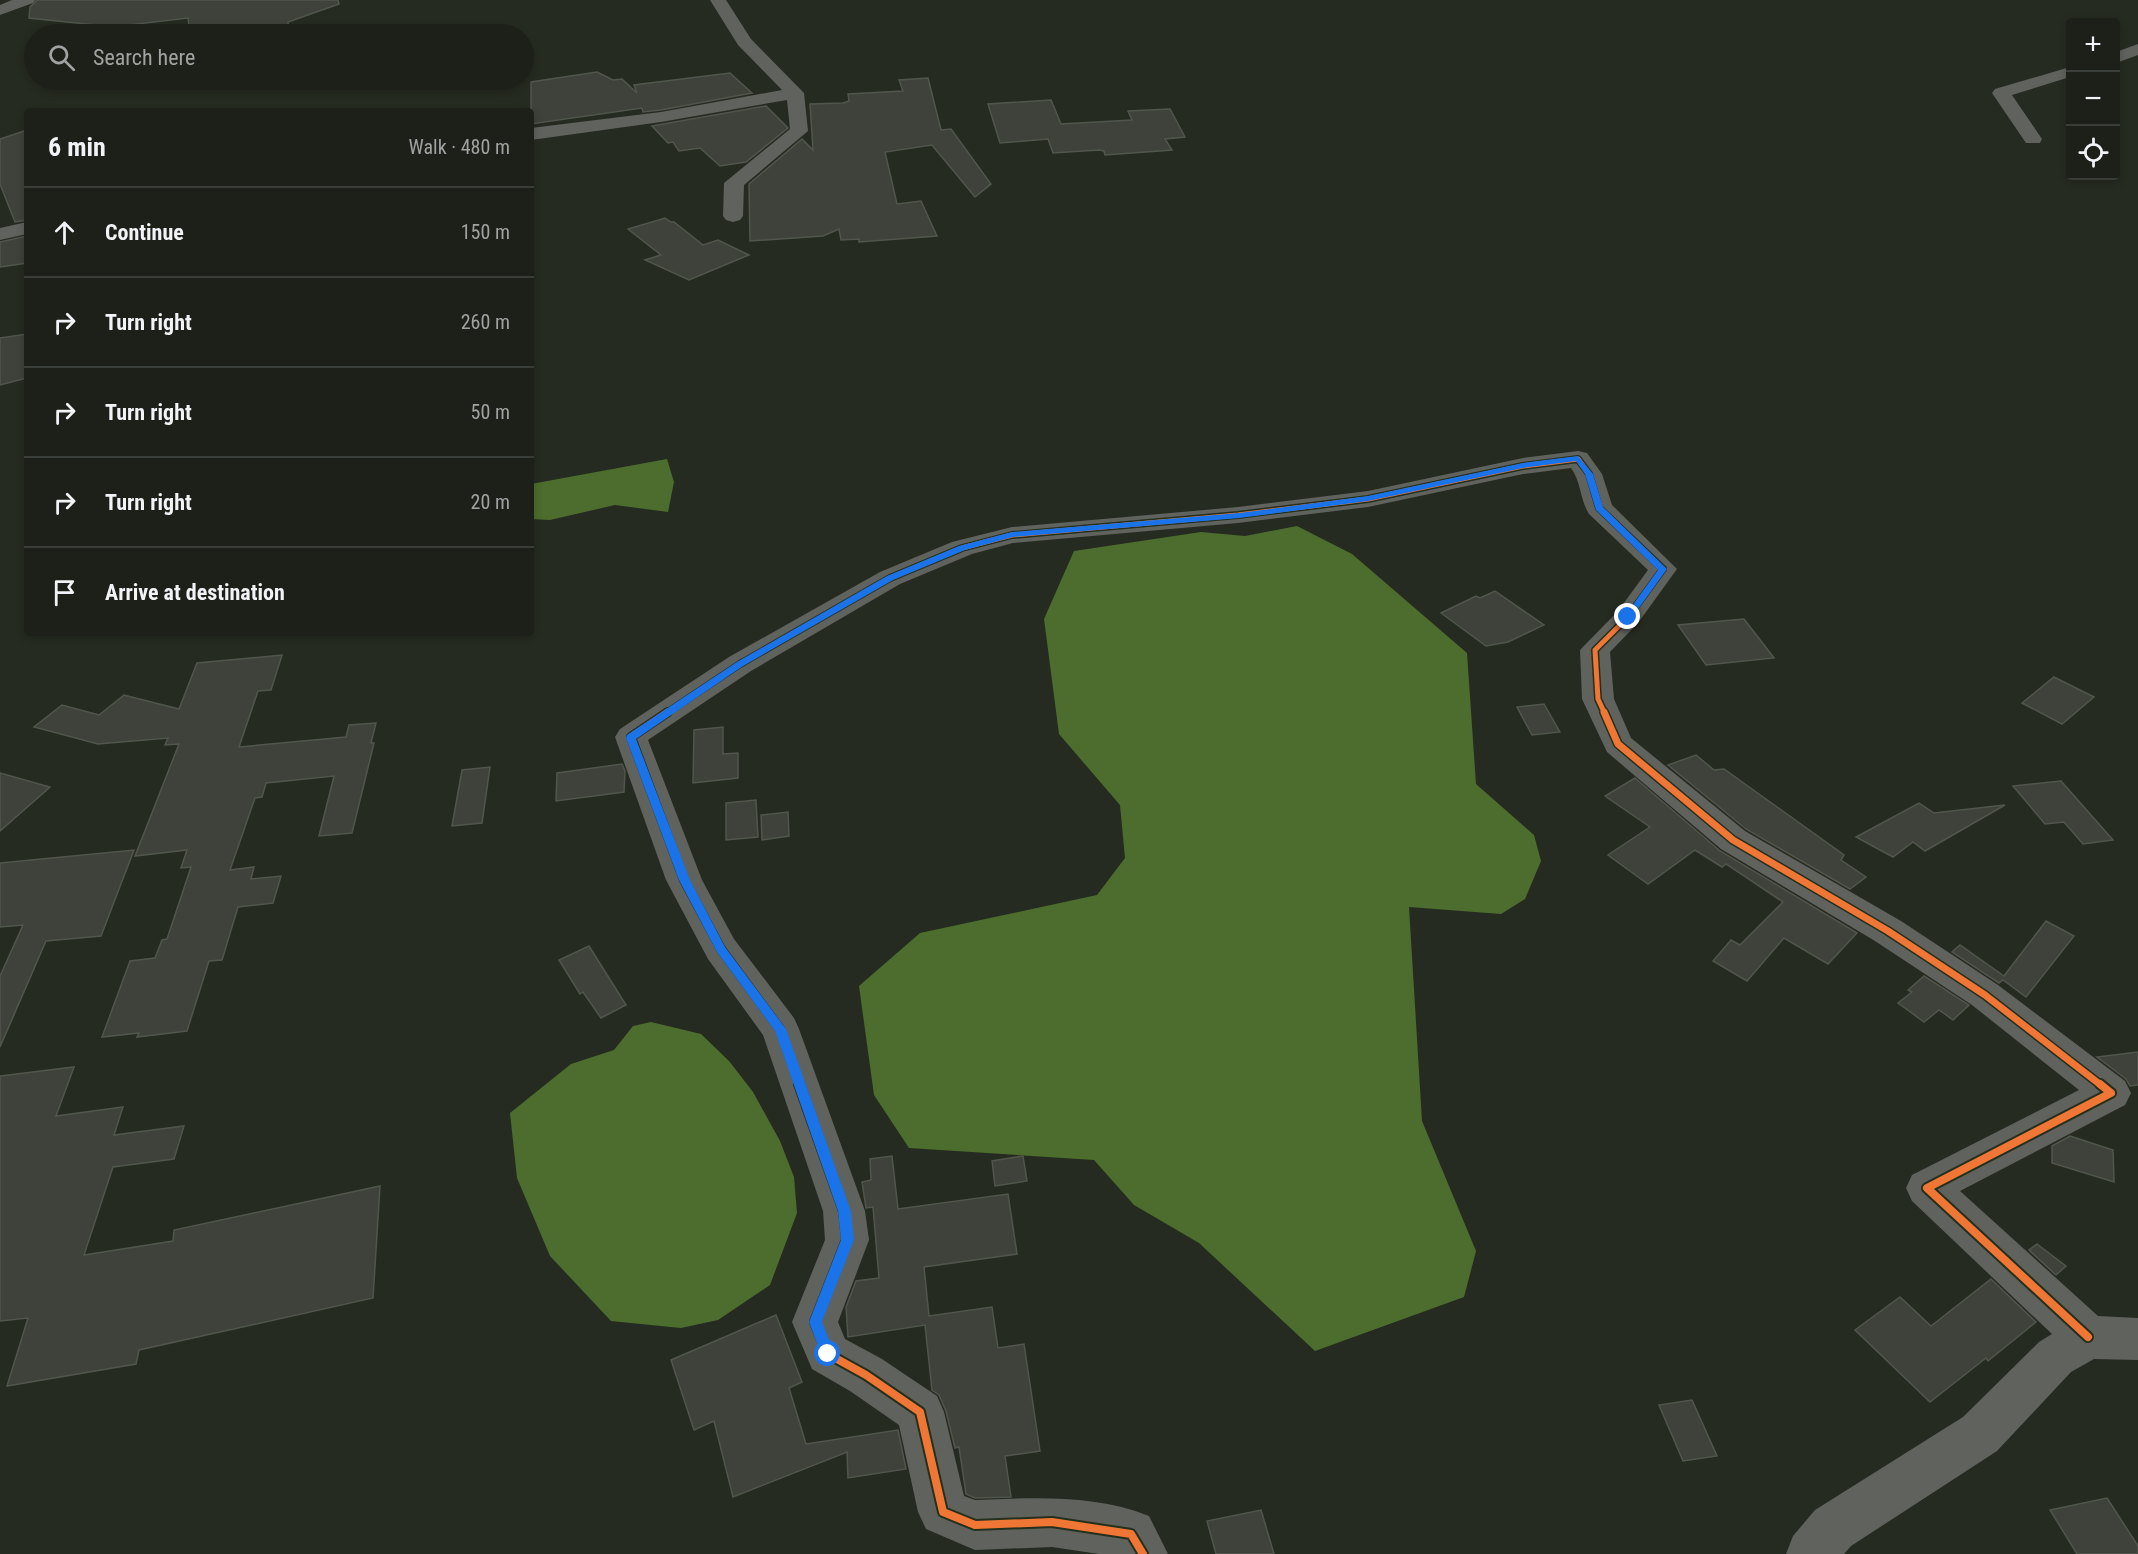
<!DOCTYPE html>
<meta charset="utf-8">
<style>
:root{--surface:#1c2019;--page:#252822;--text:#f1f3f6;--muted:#a0a3a2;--line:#3a3e38}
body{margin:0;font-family:"Roboto Condensed",sans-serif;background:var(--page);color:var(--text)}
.controls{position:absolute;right:18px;top:18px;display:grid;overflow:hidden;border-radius:6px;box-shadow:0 3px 9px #0003}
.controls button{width:54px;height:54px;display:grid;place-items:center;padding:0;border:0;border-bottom:2px solid var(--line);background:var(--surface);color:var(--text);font:30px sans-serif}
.stop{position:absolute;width:18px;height:18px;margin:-14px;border:4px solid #1a73e8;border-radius:50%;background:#fff}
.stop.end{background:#1a73e8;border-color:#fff;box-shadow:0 2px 6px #0008}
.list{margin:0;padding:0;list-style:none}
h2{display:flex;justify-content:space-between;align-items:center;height:78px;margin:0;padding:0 24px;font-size:26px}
h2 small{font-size:20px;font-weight:400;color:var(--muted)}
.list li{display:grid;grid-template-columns:39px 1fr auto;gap:18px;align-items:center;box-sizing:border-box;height:90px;padding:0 24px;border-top:2px solid var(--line)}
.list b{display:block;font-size:22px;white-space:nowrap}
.list em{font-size:20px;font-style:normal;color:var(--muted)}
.icon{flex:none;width:33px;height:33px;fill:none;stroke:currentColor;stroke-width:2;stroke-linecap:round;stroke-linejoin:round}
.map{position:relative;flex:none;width:2138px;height:1554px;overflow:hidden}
.search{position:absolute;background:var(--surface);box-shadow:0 3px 9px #0003;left:24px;top:24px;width:510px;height:66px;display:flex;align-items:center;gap:15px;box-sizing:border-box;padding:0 21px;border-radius:33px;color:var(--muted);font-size:22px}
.panel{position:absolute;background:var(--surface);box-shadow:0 3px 9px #0003;left:24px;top:108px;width:510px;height:528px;border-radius:6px}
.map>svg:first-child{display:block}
</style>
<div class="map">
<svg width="2138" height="1554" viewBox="0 0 2138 1554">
<rect width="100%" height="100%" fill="#262b21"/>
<g fill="#4c6d2d">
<polygon points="667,459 674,482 668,512 615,505 550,520 531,519 531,484"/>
<polygon points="1297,526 1352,554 1467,653 1476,784 1534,835 1541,861 1525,899 1501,914 1409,907 1422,1121 1476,1251 1464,1297 1315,1351 1199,1243 1134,1205 1094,1160 909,1148 874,1095 859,986 920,933 1097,895 1125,858 1120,805 1059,734 1044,619 1074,551 1201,532 1245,536"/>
<polygon points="651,1022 701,1034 729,1061 753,1092 780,1141 794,1177 797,1213 770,1285 718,1320 681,1328 611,1321 550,1256 517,1178 510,1113 571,1064 614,1050 633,1026"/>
</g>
<g fill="#3e423a" stroke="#51564d" stroke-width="1.5">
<polygon points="37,0 338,0 339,4 288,22 289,28 302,34 190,34 188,18 128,25 96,25 29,18 30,7"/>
<polygon points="597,72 613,80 622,79 637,93 634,85 730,73 752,93 661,110 643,112 642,108 531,124 531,82"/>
<polygon points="928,78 941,130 951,129 991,184 975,197 932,145 885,152 897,204 921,201 937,236 859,242 859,239 841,240 839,229 823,236 750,241 749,184 802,139 813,150 810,104 843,103 849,101 848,94 903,91 899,80"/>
<polygon points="219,80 278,80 221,88"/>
<polygon points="1051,100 1061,124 1132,120 1128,111 1170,109 1185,137 1165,139 1172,150 1105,155 1104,151 1099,150 1053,153 1048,139 1000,143 988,104"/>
<polygon points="766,106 788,128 746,162 720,166 700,148 679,151 673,142 668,143 652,126"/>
<polygon points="27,130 27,220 15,222 0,184 0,139"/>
<polygon points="665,218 671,222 674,222 703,245 718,240 749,255 689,280 645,260 661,255 628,229"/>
<polygon points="27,236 27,263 0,267 0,242"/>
<polygon points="27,334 27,378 0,385 0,338"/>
<polygon points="1495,591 1544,625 1508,642 1486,646 1441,613 1476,596 1480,598"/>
<polygon points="1744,619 1774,658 1706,665 1678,625"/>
<polygon points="282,655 271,690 258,691 239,747 346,737 349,725 376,723 371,743 374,743 352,833 319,836 334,776 266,783 262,797 255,798 230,870 254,867 251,879 281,876 273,903 238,907 222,960 209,961 187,1031 137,1037 139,1033 102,1037 130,961 155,958 162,940 167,939 191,867 181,868 187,850 135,856 179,744 165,745 168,738 98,744 34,727 62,705 99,715 124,695 179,709 197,663"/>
<polygon points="2054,677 2094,697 2062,724 2022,703"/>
<polygon points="1544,704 1560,732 1532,735 1517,707"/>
<polygon points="723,727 723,754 738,753 738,778 693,783 694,730"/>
<polygon points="1696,755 1714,770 1724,769 1844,855 1841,860 1866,877 1850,889 1746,829 1668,765"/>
<polygon points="622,764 625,771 624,792 556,801 557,773"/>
<polygon points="490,767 482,823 452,826 462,770"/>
<polygon points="0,773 50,787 0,831"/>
<polygon points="1635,778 1720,851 1857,933 1828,964 1784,938 1747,981 1713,961 1731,940 1740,945 1783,902 1726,864 1722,867 1695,850 1648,884 1608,855 1650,827 1605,796"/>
<polygon points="2061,781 2113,840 2083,844 2064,822 2045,824 2013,786"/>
<polygon points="756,800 758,837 726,840 726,803"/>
<polygon points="1919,803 1934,813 2005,805 1925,851 1913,842 1893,857 1856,837"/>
<polygon points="788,812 789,836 762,840 761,815"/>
<polygon points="134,850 101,936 46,941 0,1047 0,976 23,925 0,927 0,863"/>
<polygon points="2046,921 2074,936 2026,997 2003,980 1999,983 1952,952 1960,945 2004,976"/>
<polygon points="589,946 626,1005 601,1018 583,992 580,994 559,960"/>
<polygon points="1924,976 1969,1005 1953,1020 1939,1010 1924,1022 1898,1003 1912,992 1908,990"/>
<polygon points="2138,1052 2138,1085 2130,1086 2126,1079 2097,1057"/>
<polygon points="74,1067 56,1116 123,1107 114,1135 184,1126 174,1159 113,1167 84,1255 173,1241 174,1230 380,1186 373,1298 139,1350 136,1364 7,1386 28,1318 0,1321 0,1076"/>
<polygon points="2070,1136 2113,1150 2114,1182 2052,1163 2052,1146"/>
<polygon points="892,1156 898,1209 1008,1194 1017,1254 924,1267 929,1316 992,1307 998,1348 1024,1344 1040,1451 1005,1456 1011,1497 975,1498 966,1494 959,1447 955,1448 946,1411 939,1395 932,1390 925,1325 848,1337 846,1307 856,1281 879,1278 873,1207 866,1208 862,1182 871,1180 870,1159"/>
<polygon points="1023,1156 1027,1181 995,1186 992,1161"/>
<polygon points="2037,1244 2066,1266 2056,1275 2029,1250"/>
<polygon points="1991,1279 2036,1322 1988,1361 1986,1358 1930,1402 1855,1330 1900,1297 1931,1326"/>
<polygon points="776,1315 802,1382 789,1388 806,1444 898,1430 906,1469 848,1478 847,1452 733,1497 714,1421 694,1430 671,1360"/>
<polygon points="1692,1400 1717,1456 1683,1461 1659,1405"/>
<polygon points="2107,1498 2138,1546 2138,1554 2077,1554 2050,1510"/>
<polygon points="1261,1510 1274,1554 1216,1554 1207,1521"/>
</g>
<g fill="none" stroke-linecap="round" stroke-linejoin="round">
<g fill="#60625d" fill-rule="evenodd">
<polygon points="12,0 35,0 33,3 0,15 0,5"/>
<polygon points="710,0 726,0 751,39 804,93 808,131 744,185 743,216 740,220 733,222 726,220 723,216 724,183 790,129 787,100 661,122 531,140 531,128 661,112 782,90 738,45"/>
<polygon points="2138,44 2138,55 2116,63 2116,52"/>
<polygon points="2070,67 2070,77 2012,95 2042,139 2040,143 2026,143 1992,93 1995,89"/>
<polygon points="27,222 27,234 0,240 0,228"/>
<path d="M1578 451 1587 453 1602 474 1612 505 1677 569 1638 623 1610 652 1614 699 1631 738 1745 831 1901 921 1998 985 2125 1081 2131 1093 2125 1105 1960 1191 2098 1316 2138 1318V1360L2094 1359 2071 1372 1997 1451 1851 1546 1844 1554H1786L1793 1536 1815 1510 1963 1417 2039 1342 2052 1334 1912 1201 1906 1188 1912 1175 2079 1090 1972 1005 1875 941 1721 849 1607 752 1582 699 1580 650 1618 611 1648 570 1589 514C1580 500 1581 481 1571 468L1523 474 1368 507 1238 523 1013 543 972 554 900 584 751 671 648 740 702 880 734 939 794 1018 799 1029 865 1211 869 1240 838 1322 845 1339 882 1359 937 1396 944 1412 964 1496 975 1500C1032 1498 1094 1494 1149 1516L1168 1554H1099L1052 1547 975 1550 926 1529 918 1512 899 1425 850 1391 812 1369 792 1322 825 1240 823 1211 763 1035 708 959 666 880 615 737 620 729 729 657 880 572 952 542 1012 527 1238 507 1368 491 1523 458Z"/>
</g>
<g stroke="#25301c" stroke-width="8">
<polyline id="cycleway-far2" points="665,714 740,664 890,578 962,548 1012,535 1238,515 1368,499 1523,466 1578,459 1589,474 1599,508 1663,569 1628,617 1595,650 1598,699 1605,714"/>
</g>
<g stroke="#25301c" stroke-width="10">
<g id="cycleway-far1">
<polyline points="668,712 631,737 684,880 721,949 780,1029 800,1086"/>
<polyline points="1604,712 1618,744 1733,840 1888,931 1985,995 2102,1086"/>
</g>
</g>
<g stroke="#25301c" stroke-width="12">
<g id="cycleway">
<polyline points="799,1084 844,1211 847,1240 815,1322 828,1354 866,1375 920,1412 943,1512 975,1525 1052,1522 1131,1534 1143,1554"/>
<polyline points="2088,1337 1927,1188 2111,1093 2100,1084"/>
</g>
</g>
<use href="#cycleway-far2" stroke="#f07635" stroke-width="5"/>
<use href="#cycleway-far1" stroke="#f07635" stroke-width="7"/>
<use href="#cycleway" stroke="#f07635" stroke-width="8"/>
</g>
<polygon fill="#1a73e8" points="1578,456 1593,474 1603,507 1667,569 1631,619 1624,617 1658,570 1596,510 1585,474 1576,461 1523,468 1368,501 1239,518 1013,537 965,550 893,580 743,666 636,739 690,880 725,947 786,1029 851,1211 854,1240 822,1322 835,1354 833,1359 828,1361 823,1359 809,1322 841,1240 838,1211 775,1031 717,952 679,880 626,738 627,735 737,662 887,576 959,546 1012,532 1239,513 1368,496 1523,463"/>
</svg>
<div class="controls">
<button>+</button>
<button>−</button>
<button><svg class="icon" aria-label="locate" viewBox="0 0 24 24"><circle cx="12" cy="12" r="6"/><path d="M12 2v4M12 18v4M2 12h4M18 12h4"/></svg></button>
</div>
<div class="stop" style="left:828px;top:1354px"></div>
<div class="stop end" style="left:1628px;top:617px"></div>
<div class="search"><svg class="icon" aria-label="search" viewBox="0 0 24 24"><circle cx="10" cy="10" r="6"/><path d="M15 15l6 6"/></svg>Search here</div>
<section class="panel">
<h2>6 min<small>Walk · 480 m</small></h2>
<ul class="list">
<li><svg class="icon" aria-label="ahead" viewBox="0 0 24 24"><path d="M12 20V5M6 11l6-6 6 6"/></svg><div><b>Continue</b></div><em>150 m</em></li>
<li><svg class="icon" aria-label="right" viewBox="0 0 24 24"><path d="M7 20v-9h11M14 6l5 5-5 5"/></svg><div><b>Turn right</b></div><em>260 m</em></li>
<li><svg class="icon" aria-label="right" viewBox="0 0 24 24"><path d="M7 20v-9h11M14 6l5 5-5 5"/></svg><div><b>Turn right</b></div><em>50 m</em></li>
<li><svg class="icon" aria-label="right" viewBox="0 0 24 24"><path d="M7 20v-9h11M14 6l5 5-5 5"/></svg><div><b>Turn right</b></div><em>20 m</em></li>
<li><svg class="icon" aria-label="arrive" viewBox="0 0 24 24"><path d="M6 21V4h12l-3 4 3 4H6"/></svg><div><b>Arrive at destination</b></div></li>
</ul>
</section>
</div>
